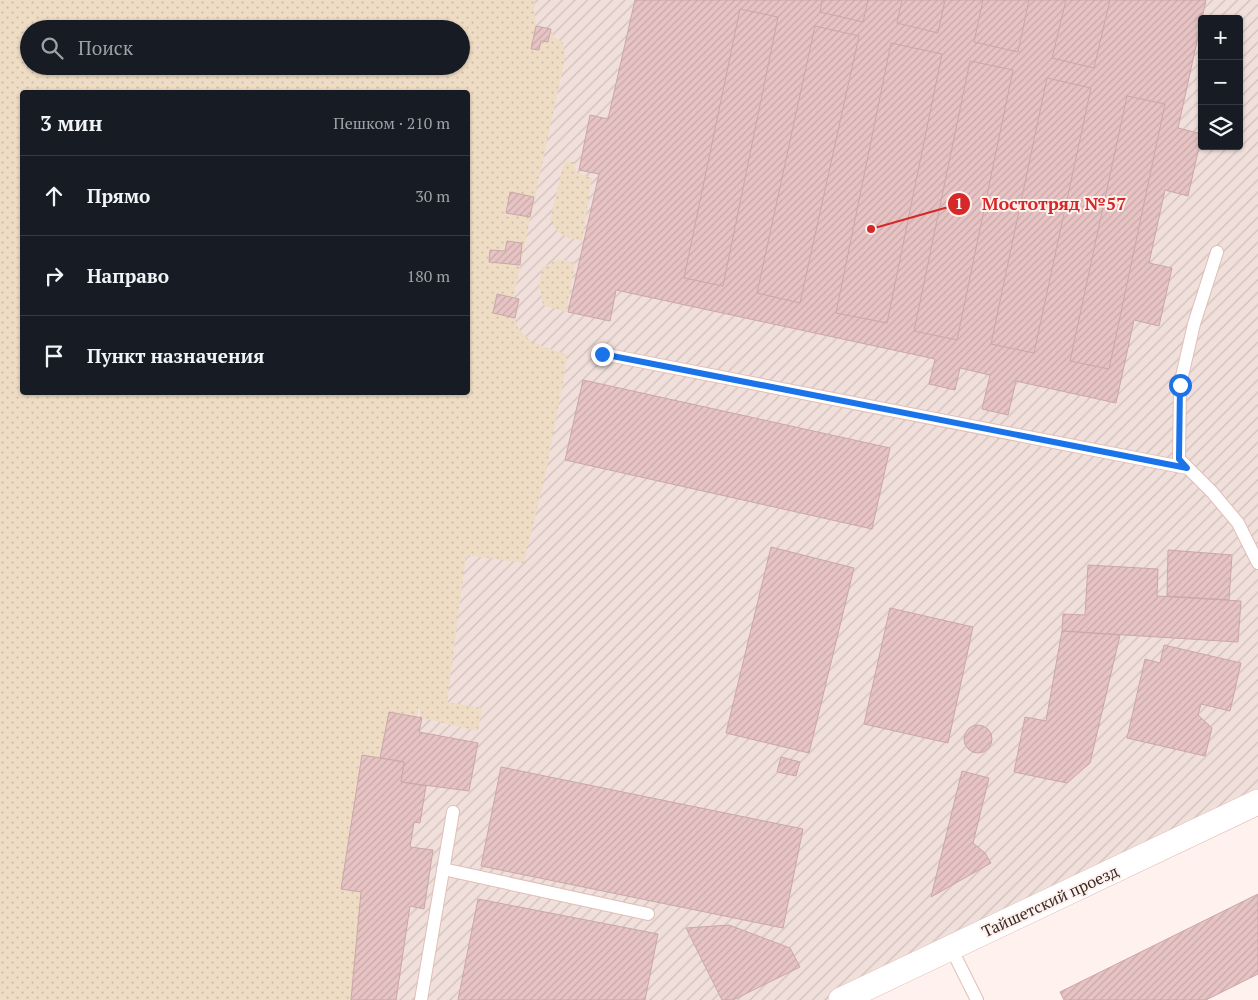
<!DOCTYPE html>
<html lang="ru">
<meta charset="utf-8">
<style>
:root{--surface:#171b24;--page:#242831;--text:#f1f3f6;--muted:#9ea1a6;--line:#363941}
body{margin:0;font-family:"PT Serif",serif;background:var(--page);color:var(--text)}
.controls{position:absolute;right:15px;top:15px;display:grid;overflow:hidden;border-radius:5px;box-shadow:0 1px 4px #0004}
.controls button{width:45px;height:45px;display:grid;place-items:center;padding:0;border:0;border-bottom:1px solid var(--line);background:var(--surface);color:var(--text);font:25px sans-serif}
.stop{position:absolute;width:15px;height:15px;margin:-11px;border:4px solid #1a73e8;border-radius:50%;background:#fff}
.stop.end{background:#1a73e8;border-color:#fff;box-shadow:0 1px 5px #0008}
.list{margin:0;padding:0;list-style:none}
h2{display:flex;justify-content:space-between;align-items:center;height:65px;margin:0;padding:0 20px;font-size:21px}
h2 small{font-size:16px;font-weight:400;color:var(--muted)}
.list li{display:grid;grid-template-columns:32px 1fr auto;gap:15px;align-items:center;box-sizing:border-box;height:80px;padding:0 20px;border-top:1px solid var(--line)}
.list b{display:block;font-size:19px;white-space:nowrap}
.list em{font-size:16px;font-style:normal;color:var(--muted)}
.icon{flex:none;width:28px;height:28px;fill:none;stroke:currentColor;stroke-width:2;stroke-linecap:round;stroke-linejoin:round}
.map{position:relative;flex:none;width:1258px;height:1000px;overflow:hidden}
.search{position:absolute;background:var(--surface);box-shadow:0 1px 4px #0004;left:20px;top:20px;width:450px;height:55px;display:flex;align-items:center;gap:12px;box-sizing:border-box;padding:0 18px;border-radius:28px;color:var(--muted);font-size:19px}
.panel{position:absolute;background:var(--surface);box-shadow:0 1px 4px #0004;left:20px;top:90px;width:450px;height:305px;border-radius:5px}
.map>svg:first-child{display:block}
</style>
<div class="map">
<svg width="1258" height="1000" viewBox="0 0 1258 1000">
<defs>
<pattern id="industrial-furrows" width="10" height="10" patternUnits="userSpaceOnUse" patternTransform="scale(1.25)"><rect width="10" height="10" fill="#f1dfdb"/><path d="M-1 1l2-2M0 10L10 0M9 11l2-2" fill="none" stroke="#cfc0bc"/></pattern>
<pattern id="grass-dots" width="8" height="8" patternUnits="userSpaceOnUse" patternTransform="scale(1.25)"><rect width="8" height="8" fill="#efdcc5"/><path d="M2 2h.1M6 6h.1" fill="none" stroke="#cebda9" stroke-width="1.8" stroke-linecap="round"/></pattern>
<pattern id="building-hatch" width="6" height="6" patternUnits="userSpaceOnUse" patternTransform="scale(1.25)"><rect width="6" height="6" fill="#e7c3c4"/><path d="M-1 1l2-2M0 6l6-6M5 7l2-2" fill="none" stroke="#c7a8a8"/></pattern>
</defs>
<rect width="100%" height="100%" fill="#fff1ed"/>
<path fill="url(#industrial-furrows)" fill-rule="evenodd" d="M511 0H1258V795L841 1000H362L401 782 419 732 418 702 468 392ZM1202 19H1239V146H1202Z"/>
<g fill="url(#grass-dots)" fill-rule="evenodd">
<path d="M0 0H535L534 12 536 25 551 29 553 36 563 43 565 58 514 294C515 303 515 313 516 322 520 342 552 349 568 355L546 472 524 563 466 555 447 702 482 708 478 731 422 718 418 706 419 732 404 762 362 1000H0ZM29 29H461V66H29ZM22 92H468V392H22Z"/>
<path d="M564 162H574L576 172 592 178 582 241C567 238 557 235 550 220Z"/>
<polygon points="558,259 575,263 566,312 543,305 539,285 542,268"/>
</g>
<g fill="url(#building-hatch)" stroke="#caa7a8">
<polygon points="635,0 1206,0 1178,128 1202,134 1188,196 1165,190 1149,263 1172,268 1159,326 1134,320 1116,403 1016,381 1008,415 982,409 990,375 960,368 955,390 929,384 935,359 616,290 610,321 568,312 599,174 579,170 590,115 608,119"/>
<polygon points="822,0 868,0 863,22 820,12"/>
<polygon points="902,0 945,0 938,33 897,23"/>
<polygon points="983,0 1029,0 1018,52 974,42"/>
<polygon points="1066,0 1110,0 1094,68 1052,58"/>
<polygon points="740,9 778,17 723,286 684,278"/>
<polygon points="536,26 551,29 548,42 541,41 539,50 531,49"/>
<polygon points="815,26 859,36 800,303 757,293"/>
<polygon points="891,43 942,54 887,323 836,313"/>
<polygon points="970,61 1013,70 957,340 914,331"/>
<polygon points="1047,78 1091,88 1034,353 991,344"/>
<polygon points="1127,96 1165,104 1109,369 1070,361"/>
<polygon points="510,192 534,197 530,217 506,213"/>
<polygon points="507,241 522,243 520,265 489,262 490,250 505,251"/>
<polygon points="497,294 519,299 515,318 493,313"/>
<polygon points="583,380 890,448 872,529 565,460"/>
<polygon points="771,547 854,568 809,753 726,733"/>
<polygon points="1168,550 1232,555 1229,600 1167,596"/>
<polygon points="1088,565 1158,569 1157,596 1241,601 1238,642 1062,631 1063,614 1085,615"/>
<polygon points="890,608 973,627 948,743 864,724"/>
<polygon points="1062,631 1120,635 1090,763 1067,783 1014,772 1025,717 1046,721"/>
<polygon points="1164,645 1241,663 1230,711 1201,704 1198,715 1212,728 1205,756 1127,738 1145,659 1160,663"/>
<polygon points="389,712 422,718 419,732 478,743 469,791 401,782 404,762 380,758"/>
<circle cx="978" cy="739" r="14"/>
<polygon points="362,755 404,762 401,782 426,786 420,823 414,822 410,847 433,850 424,909 410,906 396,1000 351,1000 361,892 341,889"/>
<polygon points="781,757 800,762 796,776 777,772"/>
<polygon points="501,767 803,829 783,928 481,866"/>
<polygon points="962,771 989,778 973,843 985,853 991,863 931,897"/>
<polygon points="1258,894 1258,974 1206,1000 1064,1000 1060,992"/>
<polygon points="478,899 658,934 645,1000 458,1000"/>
<polygon points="729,925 790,948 800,967 733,1000 722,1000 686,928"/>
</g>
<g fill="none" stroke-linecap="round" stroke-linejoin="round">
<g stroke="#e1bfb6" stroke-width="14">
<g id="lane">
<polyline points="1217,252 1194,324 1180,385 1179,459 1212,492 1238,523 1258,563"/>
<polyline points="603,354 1187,468"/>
<polyline points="443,869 648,914"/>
<polyline points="951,948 977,1000"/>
<polyline points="421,1000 453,812"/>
</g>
</g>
<g stroke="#e1bfb6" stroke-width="26">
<polyline id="street" points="841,1000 1258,802"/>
</g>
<use href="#lane" stroke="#fff" stroke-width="12"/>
<use href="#street" stroke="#fff" stroke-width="25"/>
</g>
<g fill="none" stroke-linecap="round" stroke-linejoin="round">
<polyline stroke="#1a73e8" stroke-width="6" points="602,354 1187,468 1179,459 1180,385"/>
</g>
<g text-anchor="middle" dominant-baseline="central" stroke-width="4" stroke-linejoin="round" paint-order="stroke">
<g font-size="16" fill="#372a27" stroke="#fff1ed">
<text transform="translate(1050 901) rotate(-25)">Тайшетский проезд</text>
</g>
</g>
<path fill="none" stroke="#d62828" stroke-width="2" d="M871 229L959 204"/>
<g fill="#d62828" stroke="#fff1ed" stroke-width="2">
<circle cx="871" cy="229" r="5"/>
<circle cx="959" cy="204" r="12"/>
</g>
<g font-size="15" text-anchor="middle" font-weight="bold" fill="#fff">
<text x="959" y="209">1</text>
</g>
<g font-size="18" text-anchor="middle" font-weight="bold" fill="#d62828" stroke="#fff1ed" stroke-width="4" stroke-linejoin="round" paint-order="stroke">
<text x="1054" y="210">Мостотряд №57</text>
</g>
</svg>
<div class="controls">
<button>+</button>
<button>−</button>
<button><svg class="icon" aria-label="layers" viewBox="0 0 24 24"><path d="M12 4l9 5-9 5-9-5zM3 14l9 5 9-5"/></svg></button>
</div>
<div class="stop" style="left:1180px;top:385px"></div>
<div class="stop end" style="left:602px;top:354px"></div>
<div class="search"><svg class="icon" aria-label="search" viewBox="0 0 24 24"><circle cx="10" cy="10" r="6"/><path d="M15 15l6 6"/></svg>Поиск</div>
<section class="panel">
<h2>3 мин<small>Пешком · 210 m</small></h2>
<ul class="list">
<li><svg class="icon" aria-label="ahead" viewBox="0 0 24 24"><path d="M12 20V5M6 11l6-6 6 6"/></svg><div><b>Прямо</b></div><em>30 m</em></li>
<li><svg class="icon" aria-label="right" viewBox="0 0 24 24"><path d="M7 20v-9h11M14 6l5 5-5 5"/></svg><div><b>Направо</b></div><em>180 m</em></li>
<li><svg class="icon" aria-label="arrive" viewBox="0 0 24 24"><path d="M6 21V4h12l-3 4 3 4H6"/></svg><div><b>Пункт назначения</b></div></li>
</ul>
</section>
</div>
